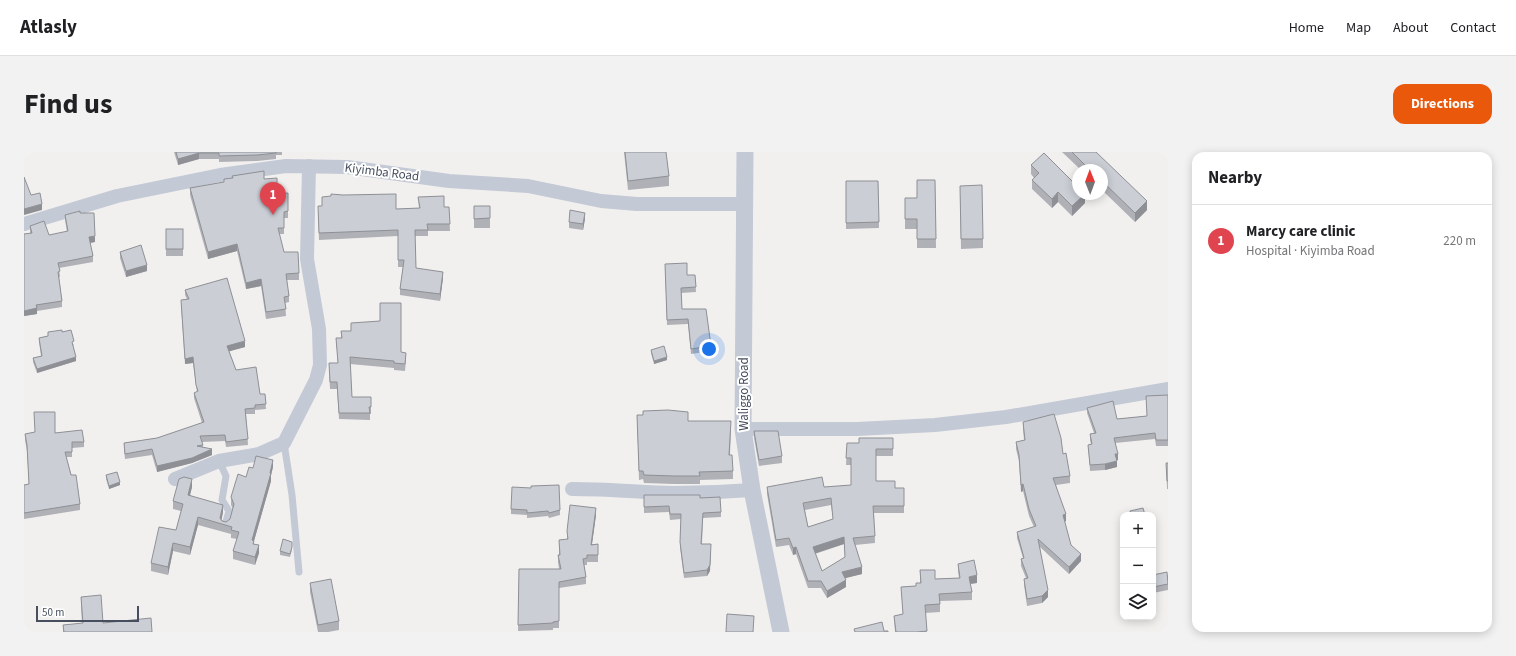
<!DOCTYPE html>
<meta charset="utf-8">
<style>
:root{--surface:#fff;--page:#f2f2f2;--text:#202124;--muted:#757577;--line:#e0e0e0;--accent:#ea580c}
body{margin:0;font-family:"Source Sans 3",sans-serif;background:var(--page);color:var(--text)}
.controls{position:absolute;right:12px;bottom:12px;display:grid;overflow:hidden;border-radius:8px;box-shadow:0 2px 10px #0003}
.controls button{width:36px;height:36px;display:grid;place-items:center;padding:0;border:0;border-bottom:1px solid var(--line);background:var(--surface);color:var(--text);font:20px sans-serif}
.compass{position:absolute;left:1048px;top:12px;width:36px;height:36px;border-radius:50%;background:var(--surface);box-shadow:0 2px 10px #0003;rotate:359deg}
.scale{position:absolute;left:12px;bottom:10px;width:103px;box-sizing:border-box;padding-left:4px;border:2px solid #474f5e;border-top:0;font-size:11px;line-height:14px;white-space:nowrap;color:#474f5e;-webkit-text-stroke:3px #fff;paint-order:stroke}
.you{position:absolute;left:685px;top:197px;width:14px;height:14px;margin:-10px;border:3px solid #fff;border-radius:50%;background:#1a73e8;box-shadow:0 0 0 6px #1a73e833}
.badge{display:grid;place-items:center;width:26px;height:26px;border-radius:50%;background:var(--accent);color:#fff;font-size:13px;font-weight:700}
.pin{position:absolute;translate:-50% -33px;filter:drop-shadow(0 1px 2px #0008)}
.pin::after{content:'';position:absolute;top:21px;width:14px;height:12px;background:inherit;clip-path:polygon(0 0,100% 0,50% 100%)}
.list{margin:0;padding:0;list-style:none}
h2{display:flex;justify-content:space-between;align-items:center;height:52px;margin:0;padding:0 16px;font-size:17px}
h2 small{font-size:13px;font-weight:400;color:var(--muted)}
.list li{display:grid;grid-template-columns:26px 1fr auto;gap:12px;align-items:center;box-sizing:border-box;height:72px;padding:0 16px;border-top:1px solid var(--line)}
.list b{display:block;font-size:15px;white-space:nowrap}
.list p{margin:0;font-size:13px;white-space:nowrap;color:var(--muted)}
.list em{font-size:13px;font-style:normal;color:var(--muted)}
.icon{flex:none;width:22px;height:22px;fill:none;stroke:currentColor;stroke-width:2;stroke-linecap:round;stroke-linejoin:round}
.map{position:relative;flex:none;width:1144px;height:480px;overflow:hidden;border-radius:12px}
header{display:flex;align-items:center;gap:24px;box-sizing:border-box;height:56px;padding:0 20px;background:var(--surface);border-bottom:1px solid var(--line)}
header strong{font-size:19px}
nav{display:flex;gap:22px;margin-inline-start:auto;font-size:14px}
.intro{display:flex;align-items:center;justify-content:space-between;box-sizing:border-box;height:96px;padding:0 24px}
h1{margin:0;font-size:28px}
.button{padding:10px 18px;border-radius:12px;background:var(--accent);color:#fff;font-size:14px;font-weight:700}
main{display:flex;gap:24px;padding:0 24px}
aside{flex:1;background:var(--surface);border-radius:12px;box-shadow:0 2px 10px #0003}
.map>svg:first-child{display:block}
</style>
<header>
<strong>Atlasly</strong>
<nav><a>Home</a><a>Map</a><a>About</a><a>Contact</a></nav>
</header>
<div class="intro"><h1>Find us</h1><a class="button">Directions</a></div>
<main>
<div class="map">
<svg width="1144" height="480" viewBox="0 0 1144 480">
<rect width="100%" height="100%" fill="#f2f0ef"/>
<g fill="none" stroke-linecap="round" stroke-linejoin="round">
<g stroke="#c3c9d5" stroke-width="7">
<polyline points="260,291 268,343 275,420"/>
<polyline points="195,309 202,324 198,348 205,359 201,373"/>
</g>
<g stroke="#c3c9d5" stroke-width="14">
<polyline points="0,72 93,44 196,23 262,14 323,15 425,29 504,34 577,49 613,52 720,52"/>
<polyline points="719,277 833,277 911,273 982,265 1144,237"/>
<polyline points="151,327 195,309 235,302 260,291 292,228 296,213 295,177 283,107 285,14"/>
<path d="M548 337C582 337 616 340 650 341 676 341 702 340 728 338"/>
</g>
<polyline stroke="#c3c9d5" stroke-width="17" points="721,0 719,277 728,338 757,480"/>
</g>
<g fill="#afb1b7" fill-rule="evenodd">
<polygon points="150,0 258,0 258,3 252,3 252,7 233,9 195,10 195,7 175,7 154,13"/>
<polygon points="600,0 642,0 645,24 645,34 604,38"/>
<polygon points="1038,0 1072,0 1123,58 1111,70 1078,38 1078,18 1057,18"/>
<polygon points="1007,13 1061,51 1048,64 1034,50 1028,56 1008,37 1008,28 1010,26 1007,22"/>
<polygon points="208,24 240,27 253,42 264,59 264,66 260,66 260,82 255,82 260,100 275,121 275,128 262,128 265,144 265,150 261,151 262,164 242,167 237,134 222,137 213,99 184,107 166,43 166,36 200,30 208,26"/>
<polygon points="911,28 912,96 893,96 893,77 881,77 881,46 893,46"/>
<polygon points="822,29 854,29 855,76 822,77"/>
<polygon points="936,43 959,87 959,96 937,97"/>
<polygon points="394,45 420,55 425,55 426,79 404,79 404,84 391,84 392,116 419,126 416,149 376,143 376,137 379,115 374,115 374,84 295,88 294,61 372,57 395,56"/>
<polygon points="466,54 466,76 450,76 450,67"/>
<polygon points="56,61 71,90 66,91 69,104 69,110 35,116 36,125 35,125 38,149 38,155 13,159 13,162 0,164 0,82 6,81 6,74 25,83 43,80 41,68 41,63"/>
<polygon points="561,67 559,78 545,76 545,70"/>
<rect x="142" y="77" width="17" height="27"/>
<polygon points="96,100 123,119 102,125 96,106"/>
<polygon points="641,112 663,123 671,123 672,140 657,141 658,157 687,194 687,199 667,202 664,172 643,173"/>
<polygon points="161,138 221,195 205,199 212,218 236,242 241,242 242,257 231,258 231,262 222,262 224,293 202,295 201,289 178,290 179,295 188,303 168,311 133,320 128,303 101,307 100,297 100,291 133,286 178,271 170,246 170,241 173,240 169,211 161,212 157,153 163,147 161,143"/>
<polygon points="327,171 377,200 382,208 381,219 370,218 370,216 326,212 328,245 347,245 347,262 346,262 346,268 315,267 313,237 306,237 305,218 314,211 312,186 317,186 317,179 327,179"/>
<polygon points="24,180 38,180 50,193 49,193 52,209 13,221 9,210 9,206 17,204 15,190 15,186 24,184"/>
<polygon points="627,198 643,208 630,212 627,201"/>
<polygon points="1144,243 1144,294 1132,294 1131,287 1091,291 1094,308 1092,308 1093,315 1081,318 1066,319 1064,293 1067,292 1066,288 1066,282 1070,281 1063,261 1063,256 1093,267 1123,264"/>
<polygon points="613,263 664,269 707,278 706,303 709,319 709,327 676,328 676,332 650,332 620,331 619,327 615,328"/>
<polygon points="999,270 1039,302 1046,324 1046,331 1032,333 1042,369 1040,370 1047,393 1057,409 1045,422 1016,395 1024,445 1018,451 1003,454 1000,433 1000,427 1002,426 997,414 997,407 999,406 993,386 993,380 1010,375 1005,364 999,339 997,340 995,309 992,297 992,290 1000,288 999,277"/>
<polygon points="730,279 758,304 758,311 735,314 730,286"/>
<polygon points="31,281 60,290 60,295 48,296 48,305 42,305 56,352 56,358 0,367 0,333 5,332 3,299 1,288 1,282"/>
<path d="M869 286V304H852V329L871 336H880V361H850L851 391 831 393 838 422 821 426 822 435 803 446 797 436H784L772 402 769 403 765 393 752 395 743 342V335H800L827 333V313H822L823 291H835ZM807 353 809 367 784 375 781 358ZM820 392 821 406 798 419 791 402Z"/>
<polygon points="1142,311 1144,311 1144,337 1143,337"/>
<polygon points="249,315 247,323 247,329 230,389 230,392 235,401 231,413 209,407 209,399 213,387 207,386 207,382 174,373 166,403 149,399 144,423 127,419 127,411 152,378 157,359 149,357 149,349 168,335 166,343 199,360 197,368 202,370 206,367 209,357 207,353 207,345 229,316"/>
<polygon points="82,323 96,333 85,337 82,327"/>
<polygon points="620,343 676,346 697,360 697,365 679,366 678,392 686,419 683,424 660,426 656,395 657,367 646,368 645,360 620,361"/>
<polygon points="487,357 536,358 536,363 525,366 524,364 503,366 503,363 487,362"/>
<polygon points="572,363 568,392 574,392 574,410 563,410 563,413 560,413 562,425 562,432 535,436 535,476 529,476 529,478 494,479 495,417 535,417 534,410 534,403 535,403 535,388 543,388 543,379"/>
<polygon points="268,398 266,405 256,403 256,399"/>
<polygon points="934,412 953,431 946,432 948,440 948,448 916,449 916,460 901,461 903,480 871,480 870,464 879,462 877,435 892,434 896,431 896,418 911,427 935,426 934,419"/>
<polygon points="1129,423 1144,423 1144,438 1129,441"/>
<polygon points="286,431 315,469 315,478 304,480 294,480 286,440"/>
<polygon points="57,445 79,471 128,480 39,480 39,473 58,472 57,453"/>
</g>
<g fill="#8e9095">
<polygon points="175,1 175,7 154,13 154,7"/>
<polygon points="1034,40 1034,50 1028,56 1028,47"/>
<polygon points="1061,42 1061,51 1048,64 1048,54"/>
<polygon points="1123,49 1123,58 1111,70 1111,61"/>
<polygon points="18,52 18,58 0,63 0,57"/>
<polygon points="561,61 561,67 559,78 559,72"/>
<polygon points="71,84 71,90 65,91 65,85"/>
<polygon points="213,92 213,99 184,107 184,100"/>
<polygon points="123,113 123,119 102,125 102,119"/>
<polygon points="419,120 419,126 416,149 416,142"/>
<polygon points="237,127 237,134 222,137 222,131"/>
<polygon points="13,156 13,162 0,164 0,159"/>
<polygon points="221,189 221,195 203,200 203,194"/>
<polygon points="52,205 52,209 13,221 13,217"/>
<polygon points="169,205 169,211 161,212 161,207"/>
<polygon points="643,205 643,208 630,212 630,209"/>
<polygon points="188,297 188,303 168,311 133,320 133,314"/>
<rect x="1091" y="302" width="3" height="6"/>
<polygon points="249,308 249,315 247,323 247,329 230,389 230,396 228,388 246,321"/>
<polygon points="1093,309 1093,315 1081,318 1081,312"/>
<polygon points="168,327 168,335 164,351 164,343"/>
<polygon points="96,330 96,333 85,337 85,334"/>
<polygon points="999,332 999,339 997,340 997,333"/>
<polygon points="199,353 199,360 197,371 196,366"/>
<polygon points="572,356 572,363 567,399 567,393"/>
<polygon points="1042,362 1042,369 1039,370 1039,363"/>
<polygon points="174,365 174,373 166,403 166,395"/>
<polygon points="820,385 820,392 789,402 789,395"/>
<polygon points="149,391 149,399 144,423 144,415"/>
<polygon points="235,393 235,401 231,413 231,405"/>
<polygon points="772,395 772,402 769,403 769,396"/>
<polygon points="687,398 686,419 683,424 683,418"/>
<polygon points="1057,402 1057,409 1045,422 1045,415"/>
<polygon points="838,415 838,422 818,427 818,420"/>
<polygon points="953,423 953,431 945,432 945,425"/>
<polygon points="822,428 822,435 803,446 803,439"/>
<polygon points="1024,438 1024,445 1018,451 1018,444"/>
</g>
<g fill="#cbced5" stroke="#8e9095" fill-rule="evenodd">
<polygon points="152,0 252,0 252,1 233,3 195,4 195,1 175,1 154,7"/>
<polygon points="601,0 642,0 645,24 604,29"/>
<polygon points="1048,0 1072,0 1123,49 1111,61 1078,29 1078,18 1066,18"/>
<polygon points="1020,1 1054,35 1054,42 1061,42 1048,54 1034,40 1028,47 1008,28 1015,21 1007,13"/>
<polygon points="240,19 240,27 253,26 253,42 264,41 264,59 260,60 260,76 254,76 260,100 274,100 275,121 262,122 265,144 260,145 262,157 242,160 237,127 222,131 213,92 184,100 166,36 200,30 200,27 209,26 208,24"/>
<polygon points="0,25 7,43 16,41 18,52 0,57"/>
<polygon points="893,28 911,28 912,87 893,87 893,67 881,67 881,46 893,46"/>
<polygon points="822,29 854,29 855,70 822,71"/>
<polygon points="958,33 959,87 937,87 936,34"/>
<polygon points="307,42 319,43 372,42 372,57 396,56 394,45 420,44 420,55 425,55 426,72 403,72 404,78 391,78 392,116 419,120 416,142 376,137 380,108 374,108 374,78 295,81 294,54 298,54 298,45 307,44"/>
<polygon points="450,54 466,54 466,66 450,67"/>
<polygon points="546,58 561,61 559,72 545,70"/>
<polygon points="56,59 56,61 70,61 71,84 65,85 69,104 34,111 36,119 34,120 38,149 12,153 13,156 0,159 0,82 8,81 6,74 20,69 25,83 44,79 41,63"/>
<rect x="142" y="77" width="17" height="20"/>
<polygon points="117,93 123,113 102,119 96,100"/>
<polygon points="663,111 663,123 671,123 672,135 657,136 658,157 682,157 687,194 667,197 664,167 643,168 641,112"/>
<polygon points="203,126 221,189 203,194 212,218 232,215 236,242 241,242 242,252 231,253 231,256 221,257 224,287 202,290 201,283 176,284 179,293 173,294 188,297 168,306 133,314 128,297 101,302 100,291 133,286 180,270 170,241 174,239 172,233 169,205 161,207 157,148 165,147 161,138"/>
<polygon points="356,151 377,151 377,200 382,201 381,212 370,211 370,209 326,205 328,245 347,245 347,255 345,255 346,261 315,261 313,230 306,230 305,211 314,211 312,186 318,186 317,179 327,179 327,171 356,169"/>
<polygon points="38,178 38,180 47,178 50,189 48,190 52,205 13,217 9,206 18,204 15,186 24,184 24,180"/>
<polygon points="640,194 643,205 630,209 627,198"/>
<polygon points="1144,243 1144,288 1132,288 1131,281 1090,286 1094,302 1091,302 1093,309 1081,312 1066,313 1064,293 1068,292 1066,282 1072,281 1063,256 1089,249 1093,267 1123,264 1122,244"/>
<polygon points="644,258 664,260 664,269 707,269 705,303 708,303 709,319 675,320 676,324 650,324 620,323 619,319 615,319 613,263 619,263 619,259"/>
<polygon points="10,260 31,260 31,281 58,278 60,290 48,290 48,300 41,300 47,323 52,323 56,352 0,361 0,333 5,332 3,293 1,282 11,280"/>
<polygon points="1030,262 1037,286 1039,302 1042,301 1046,324 1029,326 1042,362 1039,363 1047,393 1057,402 1045,415 1014,387 1024,438 1018,444 1003,447 1000,427 1004,426 997,407 1000,406 993,380 1012,374 1005,357 999,332 997,333 995,303 992,290 1001,288 999,270"/>
<polygon points="730,279 754,279 758,304 735,308"/>
<path d="M835 286H869V297H852V329H871V336H880V354H849L851 384 829 386 838 415 818 420 822 428 803 439 797 429H784L772 395 769 396 765 386 752 388 743 335 798 325 800 335 827 333V306H822L823 291H835ZM807 346 809 367 784 375 779 351ZM820 385 821 405 798 419 789 395Z"/>
<polygon points="232,304 249,308 246,321 247,321 228,388 230,389 229,392 235,393 231,405 209,399 215,380 207,378 208,375 174,365 166,395 149,391 144,415 127,411 135,375 152,378 159,352 149,349 155,327 160,325 168,327 164,343 199,353 196,366 198,369 202,370 206,367 210,352 207,345 214,322 222,325 225,315 229,316"/>
<polygon points="1142,311 1144,311 1144,329 1143,329"/>
<polygon points="93,320 96,330 85,334 82,323"/>
<polygon points="535,333 536,358 525,361 524,359 503,361 503,358 487,357 488,335 507,336 507,334"/>
<polygon points="620,343 676,343 676,346 696,345 697,360 679,361 677,392 687,392 686,413 683,418 660,421 656,390 657,362 646,362 645,354 620,355"/>
<polygon points="546,353 572,356 567,393 574,392 574,403 563,403 563,406 559,407 562,425 535,430 535,469 529,470 529,471 494,473 495,417 537,417 534,403 536,403 535,388 544,387 543,379"/>
<polygon points="1119,356 1121,363 1107,363 1106,359"/>
<polygon points="259,387 268,390 268,395 266,402 256,399"/>
<polygon points="950,408 953,423 945,425 948,440 915,442 916,452 901,453 903,479 893,480 872,480 870,464 879,462 877,435 892,434 892,431 897,431 896,418 911,418 911,427 936,426 934,412"/>
<polygon points="1143,420 1144,432 1129,435 1129,423"/>
<polygon points="307,427 315,469 294,473 286,431"/>
<polygon points="77,443 79,471 127,466 128,480 40,480 39,473 59,471 57,445"/>
<polygon points="703,462 730,464 729,480 702,480"/>
<polygon points="858,470 860,479 864,479 864,480 831,480 830,477"/>
</g>
<g text-anchor="middle" dominant-baseline="central" stroke-width="4" stroke-linejoin="round" paint-order="stroke">
<g font-size="13" fill="#474f5e" stroke="#fff">
<text transform="translate(358 20) rotate(7)">Kiyimba Road</text>
<text transform="translate(720 242) rotate(-90)">Waliggo Road</text>
</g>
</g>
</svg>
<div class="controls">
<button>+</button>
<button>−</button>
<button><svg class="icon" aria-label="layers" viewBox="0 0 24 24"><path d="M12 4l9 5-9 5-9-5zM3 14l9 5 9-5"/></svg></button>
</div>
<svg class="compass" viewBox="-18 -18 36 36"><path d="M0-13l5 13h-10z" fill="#e53935"/><path d="M0 13l5-13h-10z" fill="#757577"/></svg>
<div class="scale">50 m</div>
<div class="you"></div>
<div class="pin badge" style="left:249px;top:63px;background:#e0444e">1</div>
</div>
<aside>
<h2>Nearby<small></small></h2>
<ul class="list">
<li><span class="badge" style="background:#e0444e">1</span><div><b>Marcy care clinic</b><p>Hospital · Kiyimba Road</p></div><em>220 m</em></li>
</ul>
</aside>
</main>
